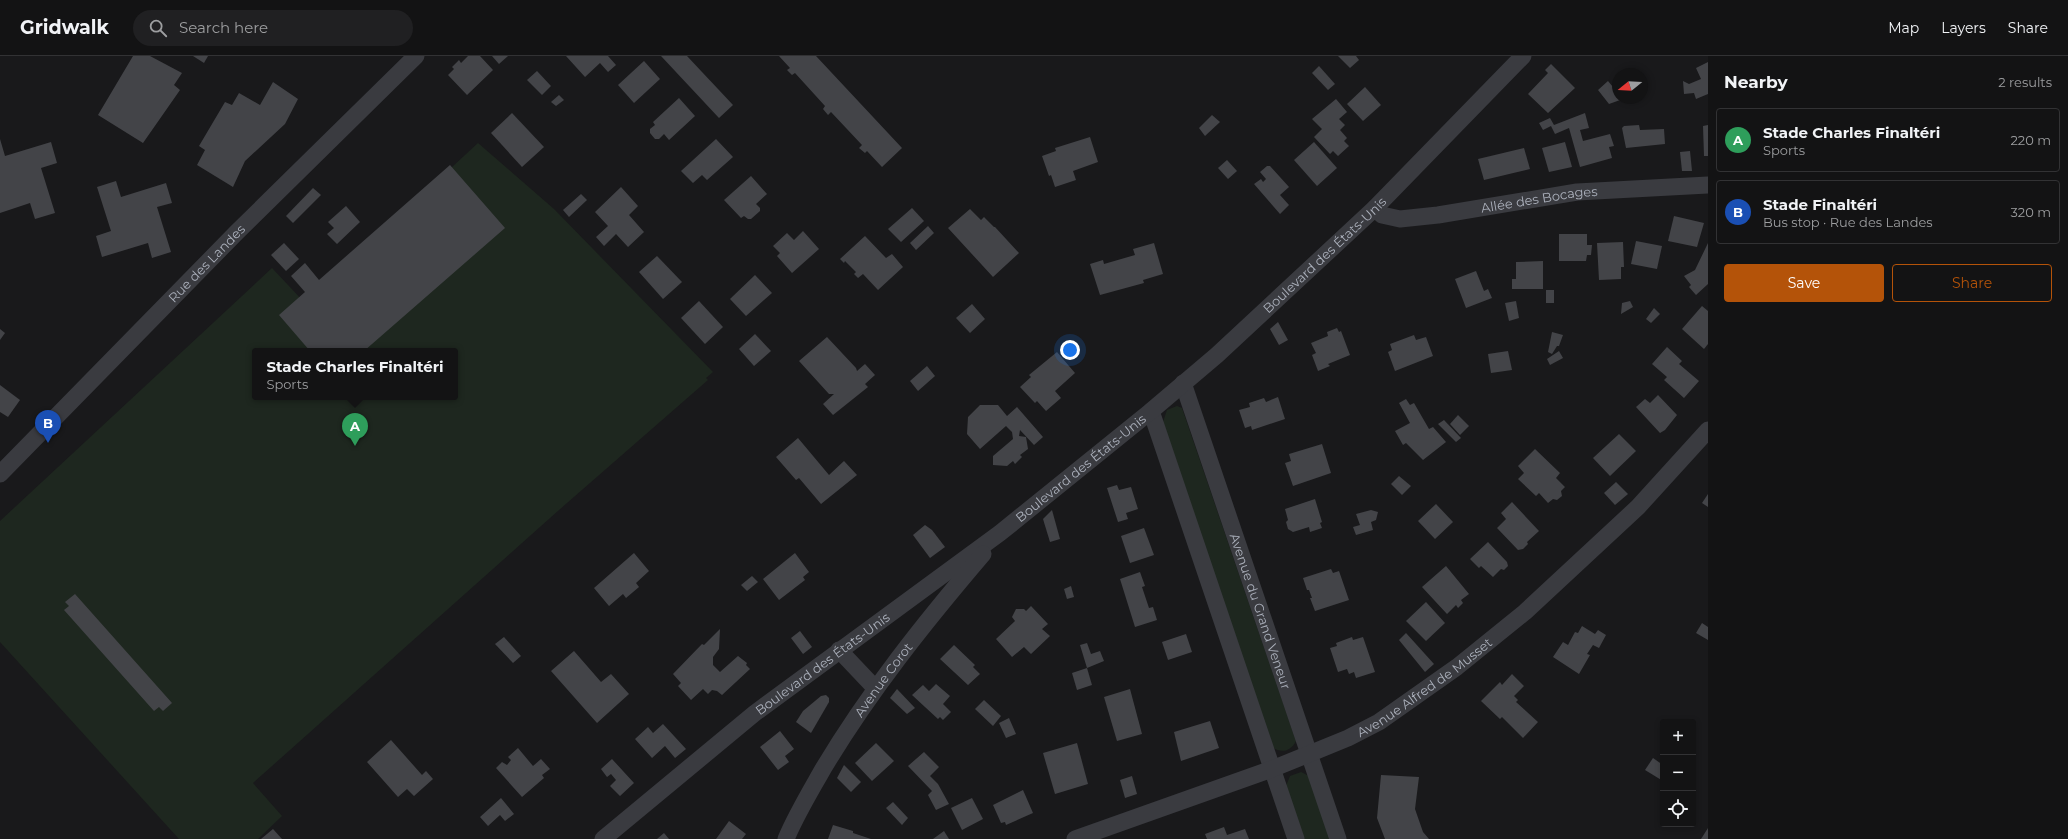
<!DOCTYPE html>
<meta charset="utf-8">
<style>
:root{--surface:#131314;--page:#202022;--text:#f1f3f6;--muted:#9d9ea0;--line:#323234;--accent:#b45309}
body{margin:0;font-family:Montserrat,sans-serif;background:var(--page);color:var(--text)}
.controls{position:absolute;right:12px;bottom:12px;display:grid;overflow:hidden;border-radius:4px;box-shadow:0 2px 6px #0003}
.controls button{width:36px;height:36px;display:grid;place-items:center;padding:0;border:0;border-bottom:1px solid var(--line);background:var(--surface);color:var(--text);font:20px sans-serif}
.compass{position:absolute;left:1612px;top:12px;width:36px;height:36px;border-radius:50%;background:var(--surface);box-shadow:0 2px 6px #0003;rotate:252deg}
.you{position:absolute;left:1070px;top:294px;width:14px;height:14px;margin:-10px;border:3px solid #fff;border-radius:50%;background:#1a73e8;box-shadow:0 0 0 6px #1a73e833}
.badge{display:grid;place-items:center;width:26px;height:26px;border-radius:50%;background:var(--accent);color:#fff;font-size:13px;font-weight:700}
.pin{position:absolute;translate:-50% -33px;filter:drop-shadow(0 1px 2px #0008)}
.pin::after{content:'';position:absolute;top:21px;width:14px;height:12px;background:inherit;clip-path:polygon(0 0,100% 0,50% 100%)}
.popup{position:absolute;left:252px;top:292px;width:206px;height:52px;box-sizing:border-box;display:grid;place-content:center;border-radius:4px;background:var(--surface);filter:drop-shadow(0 1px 3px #0005);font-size:13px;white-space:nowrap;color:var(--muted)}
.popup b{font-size:15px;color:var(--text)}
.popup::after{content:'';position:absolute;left:50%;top:100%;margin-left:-8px;border:8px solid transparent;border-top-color:var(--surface)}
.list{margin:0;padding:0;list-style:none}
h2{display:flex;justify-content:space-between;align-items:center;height:52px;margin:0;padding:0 16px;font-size:17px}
h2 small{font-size:13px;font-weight:400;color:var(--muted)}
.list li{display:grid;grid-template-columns:26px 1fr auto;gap:12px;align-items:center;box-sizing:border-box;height:64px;margin:0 8px 8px;padding:0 8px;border:1px solid var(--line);border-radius:4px}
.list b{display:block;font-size:15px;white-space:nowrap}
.list p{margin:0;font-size:13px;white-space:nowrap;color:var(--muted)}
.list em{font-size:13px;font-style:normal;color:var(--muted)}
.actions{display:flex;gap:8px;padding:12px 16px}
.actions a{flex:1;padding:9px 0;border:1px solid var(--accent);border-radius:4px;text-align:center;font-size:14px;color:var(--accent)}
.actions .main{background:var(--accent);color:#fff}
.icon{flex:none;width:22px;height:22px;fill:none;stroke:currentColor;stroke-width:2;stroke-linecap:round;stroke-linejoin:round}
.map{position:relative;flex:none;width:1708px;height:783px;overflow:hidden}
header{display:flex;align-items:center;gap:24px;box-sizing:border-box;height:56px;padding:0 20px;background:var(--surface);border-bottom:1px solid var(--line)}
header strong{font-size:19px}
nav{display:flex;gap:22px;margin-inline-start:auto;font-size:14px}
.search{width:280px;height:36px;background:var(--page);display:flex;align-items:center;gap:10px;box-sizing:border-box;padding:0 14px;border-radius:22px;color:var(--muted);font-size:15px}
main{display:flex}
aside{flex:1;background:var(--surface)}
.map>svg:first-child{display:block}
</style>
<header>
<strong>Gridwalk</strong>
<div class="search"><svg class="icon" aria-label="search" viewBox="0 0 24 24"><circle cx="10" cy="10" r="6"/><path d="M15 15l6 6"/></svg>Search here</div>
<nav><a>Map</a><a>Layers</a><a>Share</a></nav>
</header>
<main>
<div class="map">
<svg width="1708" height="783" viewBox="0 0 1708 783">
<rect width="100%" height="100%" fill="#19191b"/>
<g fill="#1e271f" fill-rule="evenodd">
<path d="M478 87 554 153 713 316 706 322 708 324 559 454 253 727 282 760 258 783H179L0 586V465L272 212 305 247ZM255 295H455V341H255Z"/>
<path d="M1177 350 1182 352 1296 685C1291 695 1282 698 1272 691L1163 366 1167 354Z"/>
<polygon points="1301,716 1311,721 1332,783 1304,783 1286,730 1290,720"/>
</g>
<g fill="#434448">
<polygon points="133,0 150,0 182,17 174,29 180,34 143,87 98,59"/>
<polygon points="193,0 208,0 204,7"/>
<polygon points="468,0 480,0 493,14 467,39 448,19 454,13 452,11 459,4 461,7"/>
<polygon points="492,0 508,0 499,8"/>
<polygon points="566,0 608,0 616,9 608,16 600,7 585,21"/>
<polygon points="661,0 687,0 733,49 719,62"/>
<polygon points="779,0 816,0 902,92 882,111 867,95 865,97 859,92 862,89 831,56 828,59 823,53 825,50 795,17 792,19 787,14 790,12"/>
<polygon points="1338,0 1356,0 1359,4 1350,12"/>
<polygon points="644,5 660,23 634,47 618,29"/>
<polygon points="1708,6 1708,38 1696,43 1694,37 1684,38 1683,25 1689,28 1701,23 1696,12"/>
<polygon points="1551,8 1575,32 1548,57 1528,38 1548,17 1545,14"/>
<polygon points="1319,10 1335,28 1328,34 1312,17"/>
<polygon points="537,15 551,30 542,39 527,24"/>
<polygon points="1608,25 1618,37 1618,42 1623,43 1609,48 1598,34"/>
<polygon points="273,26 298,43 285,68 245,105 233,131 197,109 205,94 199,90 225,46 232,49 239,37 260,49"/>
<polygon points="1365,31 1381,49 1363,65 1347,48"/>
<polygon points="559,39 564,44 556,50 551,46"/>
<polygon points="679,42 695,60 669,84 664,78 659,83 655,83 650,77 650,73 655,69 653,66"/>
<polygon points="1336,43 1347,56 1339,63 1345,69 1340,74 1347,82 1344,85 1349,90 1338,100 1333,95 1330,98 1314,81 1322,73 1312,63"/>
<polygon points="512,57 544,91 522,111 491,77"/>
<polygon points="1585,57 1589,72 1580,74 1583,85 1610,78 1614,90 1609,91 1612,102 1580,111 1569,72 1555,78 1551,70 1543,74 1539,67 1550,62 1554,69"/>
<polygon points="1212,59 1220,66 1205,80 1199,72"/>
<polygon points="1639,69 1640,74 1664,73 1665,88 1626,92 1622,72 1624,70"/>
<polygon points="1708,69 1708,100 1704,100 1703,70"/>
<polygon points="1090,81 1098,106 1073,115 1076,124 1055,131 1051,119 1049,120 1042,100 1056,95 1055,92"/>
<polygon points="0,83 5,100 51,86 57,107 41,112 55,157 35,163 30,147 0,157"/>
<polygon points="716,83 733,101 707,124 702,119 693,127 681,115"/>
<polygon points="1314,86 1337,112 1317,130 1294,104"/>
<polygon points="1565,86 1572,111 1549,116 1542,92"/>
<polygon points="1524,92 1530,113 1484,124 1478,103"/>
<polygon points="1690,95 1692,115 1682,115 1680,96"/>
<polygon points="1227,104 1237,115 1228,123 1218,112"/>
<polygon points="450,109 505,172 364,295 310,295 279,259 305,236 291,220 305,207 319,224"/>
<polygon points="1267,110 1270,110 1289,131 1280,139 1289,149 1280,158 1254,128 1261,123 1263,126 1266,123 1260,116"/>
<polygon points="751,120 767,138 756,148 760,152 760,155 751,163 748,163 744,160 741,162 724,144"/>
<polygon points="116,125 121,141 166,127 172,147 157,151 171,196 152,202 148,187 102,201 96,180 111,175 97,131"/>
<polygon points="621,131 638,150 629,159 644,176 628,191 616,178 604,190 596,181 608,170 595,156"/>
<polygon points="313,132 321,139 293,167 286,160"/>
<polygon points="581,138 587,144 569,161 563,154"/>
<polygon points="346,150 360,166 337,188 327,178 334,172 328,166"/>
<polygon points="912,152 924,165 901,186 888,173"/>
<polygon points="970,153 981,164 984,161 994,171 995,171 1019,197 993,221 948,172"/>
<polygon points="1674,160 1704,167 1697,191 1668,185"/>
<polygon points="928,170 934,177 916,194 910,187"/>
<polygon points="803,175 819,193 792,217 777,200 780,197 773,190 787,177 794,184"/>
<polygon points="1559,178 1587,178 1587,189 1592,189 1591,199 1587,199 1586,205 1559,205"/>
<polygon points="865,180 886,202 892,198 903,211 878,234 863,218 858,222 854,218 856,216 845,205 844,207 840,203"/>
<polygon points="1636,185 1662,190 1657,213 1631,208"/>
<polygon points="1623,186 1624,211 1621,211 1621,223 1599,224 1597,187"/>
<polygon points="284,187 299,203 286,215 271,199"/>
<polygon points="1154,187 1163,218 1143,224 1144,227 1100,239 1090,208 1103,204 1104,208 1135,199 1133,193"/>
<polygon points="1708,187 1708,228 1696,239 1689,231 1691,229 1684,220 1695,214"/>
<polygon points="657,200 682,226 663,243 639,216"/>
<polygon points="1543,205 1543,233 1512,233 1512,223 1516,223 1516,206"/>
<polygon points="1476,215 1484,235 1488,233 1492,242 1466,252 1455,223"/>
<polygon points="755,219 772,237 746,260 730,243"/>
<rect x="1546" y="234" width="8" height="13"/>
<polygon points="699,245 723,271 705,288 681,262"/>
<polygon points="1516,245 1519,262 1509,265 1505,247"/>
<polygon points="1630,245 1633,251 1621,258 1622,247"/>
<polygon points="972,248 985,263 970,277 956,262"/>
<polygon points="1702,250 1708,255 1708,288 1704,293 1682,273"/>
<polygon points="1654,252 1660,258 1651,267 1646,263"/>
<polygon points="1278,266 1288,284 1279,289 1270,273"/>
<polygon points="1337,272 1339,276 1341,275 1350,299 1328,308 1330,310 1318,315 1312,299 1316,297 1311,287 1328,280 1327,276"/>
<polygon points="0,273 5,277 0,284"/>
<polygon points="1552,276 1563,279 1559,290 1557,290 1552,298 1548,296"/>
<polygon points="755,278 771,295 754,310 739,293"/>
<polygon points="1414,279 1416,284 1426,281 1433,300 1395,315 1388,296 1392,294 1390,288"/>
<polygon points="827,281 856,312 857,315 865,308 875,319 865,328 868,331 833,359 823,348 834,338 829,338 799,305"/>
<polygon points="1667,291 1682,305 1679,308 1699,325 1684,342 1664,324 1667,321 1652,308"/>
<polygon points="1508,295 1512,314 1491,317 1488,298"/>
<polygon points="1559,295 1563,302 1550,309 1547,303"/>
<polygon points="1057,296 1075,317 1055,335 1061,342 1046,355 1037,345 1035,347 1020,331 1031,321 1029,319"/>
<polygon points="927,310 935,320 918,335 910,325"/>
<polygon points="0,329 20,344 8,361 0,356"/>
<polygon points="1658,339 1677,359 1665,374 1660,377 1636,351 1645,343 1650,347"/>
<polygon points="1278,341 1285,363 1252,374 1251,370 1245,372 1239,354 1250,351 1249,347 1264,342 1266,346"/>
<polygon points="1406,343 1410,349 1414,347 1429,373 1433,371 1446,386 1423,404 1406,387 1403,389 1395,375 1410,367 1399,347"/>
<polygon points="980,349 998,349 1007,360 1017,351 1043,381 1034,389 1020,374 1019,380 1026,381 1028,393 1020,399 1022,401 1015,408 1013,405 1007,410 993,409 993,400 1013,383 1012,376 1006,370 980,393 967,378 968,361"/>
<polygon points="1458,359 1469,370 1460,379 1450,368"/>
<polygon points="1444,364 1461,382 1456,386 1438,368"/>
<polygon points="1619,378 1636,395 1610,420 1593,402"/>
<polygon points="798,382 829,419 844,405 857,419 821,448 799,422 796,424 776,401"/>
<polygon points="1322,388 1331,417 1293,430 1285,407 1291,405 1289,398"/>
<polygon points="1535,393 1560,417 1556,422 1565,431 1561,435 1562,440 1557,444 1553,443 1548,447 1539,437 1536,440 1518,423 1524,417 1518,410"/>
<polygon points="1399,420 1411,430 1402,439 1391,428"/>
<polygon points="1616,426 1628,438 1615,449 1604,437"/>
<polygon points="1117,429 1119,434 1131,431 1138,453 1126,457 1128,463 1118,466 1107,432"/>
<polygon points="1708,438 1708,451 1702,447"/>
<polygon points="1315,443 1322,466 1320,467 1322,472 1310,476 1309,471 1293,476 1288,473 1286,466 1288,464 1285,453"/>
<polygon points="1512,446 1539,475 1527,486 1528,488 1523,493 1518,494 1497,472 1506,463 1501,457"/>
<polygon points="1436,448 1453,466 1435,483 1418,465"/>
<polygon points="1052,454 1060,483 1050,486 1043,463"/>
<polygon points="1371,454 1378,456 1376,464 1371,466 1373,474 1356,479 1353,471 1360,469 1356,458"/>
<polygon points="925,469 932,474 945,491 930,502 913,479"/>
<polygon points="1144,472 1154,499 1130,507 1121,480"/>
<polygon points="1488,486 1507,506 1508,510 1504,514 1501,513 1493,521 1481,510 1479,512 1470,503"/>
<polygon points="634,497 649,515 636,527 639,531 626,542 623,538 609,550 594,532"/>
<polygon points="795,497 809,516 803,521 805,524 779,544 763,523"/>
<polygon points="1446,510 1469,538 1461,544 1463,547 1458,552 1456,549 1447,558 1422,531"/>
<polygon points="1331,513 1333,517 1339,515 1349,544 1315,555 1310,542 1312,542 1309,534 1307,534 1303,522"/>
<polygon points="1140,516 1145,530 1142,531 1149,552 1153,551 1157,564 1135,571 1120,523"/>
<polygon points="752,520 758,526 747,535 741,529"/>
<polygon points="1071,530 1074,541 1067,543 1064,533"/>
<polygon points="75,538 172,647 163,655 159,651 154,655 64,554 69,550 65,546"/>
<polygon points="1426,546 1445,567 1426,585 1406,565"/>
<polygon points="1031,550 1048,568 1042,573 1050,580 1031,598 1024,591 1012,601 996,583 1015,565 1012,561 1016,553 1024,553 1026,555"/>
<polygon points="1702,567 1708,571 1708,584 1696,577"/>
<polygon points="1582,570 1595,578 1598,574 1606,579 1599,592 1593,589 1587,598 1590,599 1579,618 1553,601 1563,586 1568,589 1575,576 1578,577"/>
<polygon points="720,573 719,593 713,601 713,609 720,616 738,600 747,607 746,609 750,613 722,639 717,635 712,634 708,638 703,633 691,644 678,630 681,627 673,618 702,588 704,589"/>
<polygon points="800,575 812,591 803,598 791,582"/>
<polygon points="1406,577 1434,608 1425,616 1399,584"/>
<polygon points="1186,578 1192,596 1168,604 1162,586"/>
<polygon points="504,581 521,600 513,607 495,588"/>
<polygon points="1352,581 1353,584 1363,581 1375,616 1356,622 1354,616 1349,618 1347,613 1338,616 1330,592 1337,590 1336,587"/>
<polygon points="1087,587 1091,598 1100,595 1104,605 1087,612 1080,589"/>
<polygon points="954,589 975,609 973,611 980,618 968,629 940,603"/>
<polygon points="574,595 601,626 611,618 629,638 597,667 551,615"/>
<polygon points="1087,612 1092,629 1077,634 1072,617"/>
<polygon points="1512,618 1524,630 1514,640 1518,644 1516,646 1538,666 1523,682 1502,661 1500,663 1481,645 1500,626 1502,629"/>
<polygon points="936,628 950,640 943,648 951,656 943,664 940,661 938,663 912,639 923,629 929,635"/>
<polygon points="897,633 915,652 907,658 890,642"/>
<polygon points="1130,633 1142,678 1117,685 1104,641"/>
<polygon points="826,639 829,642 829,646 811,677 796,666 803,655 821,640"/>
<polygon points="984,644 1001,660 993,670 975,653"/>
<polygon points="1009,662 1016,678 1006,682 999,667"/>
<polygon points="1210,665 1219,692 1181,705 1174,676"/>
<polygon points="663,668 686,693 675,702 665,690 652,702 635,683 648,671 653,677"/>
<polygon points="780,675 794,693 785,700 789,706 778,714 760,691"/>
<polygon points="391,684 422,719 426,715 433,723 414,740 407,733 398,741 367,706"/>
<polygon points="876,687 894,705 872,725 855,707"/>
<polygon points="1077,687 1088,728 1055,738 1043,697"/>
<polygon points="518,692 533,710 541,703 550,713 542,719 544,722 522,741 496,712 502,706 507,709 511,704 508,701"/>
<polygon points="924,696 939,711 930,720 938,728 949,748 936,754 928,739 932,735 908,710"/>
<polygon points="1653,702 1663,709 1663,725 1645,714"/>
<polygon points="612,703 634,727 620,740 610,730 616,724 611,718 607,721 601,713"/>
<polygon points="844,709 861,726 851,736 837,722"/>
<polygon points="1381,719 1419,721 1415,753 1423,776 1429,783 1385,783 1377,762"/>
<polygon points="1132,720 1137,738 1125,742 1120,724"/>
<polygon points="1023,734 1033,757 1006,769 1005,766 1001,767 993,749"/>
<polygon points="501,742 514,758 505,765 500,759 488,770 480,761"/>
<polygon points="972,742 983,763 962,774 951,752"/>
<polygon points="893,746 908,762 902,769 886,752"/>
<polygon points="729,765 746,778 742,783 716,783"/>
<polygon points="833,769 853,775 853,777 871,783 828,783"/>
<polygon points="1224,771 1227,779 1245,773 1249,783 1207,783 1205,778"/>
<polygon points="1708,772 1708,783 1701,783"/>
<polygon points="273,773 282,783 261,783"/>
<polygon points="944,775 949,783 933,783"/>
<polygon points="664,777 669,783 657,783"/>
</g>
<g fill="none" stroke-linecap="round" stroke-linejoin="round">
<g stroke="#3a3b40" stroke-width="17">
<path id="s1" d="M1375 152 1382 159 1400 163 1438 159 1577 136 1708 129"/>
<path id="s2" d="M1183 327 1338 783"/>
<polyline points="1151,355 1296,783"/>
<path id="s3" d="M0 418 237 176 416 0"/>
<polyline points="839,594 875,632"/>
<path id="s4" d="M603 783 755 657 1000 477 1151 355 1217 299 1375 152 1523 0"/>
<path id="s5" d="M786 783C796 759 810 736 823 713 869 636 925 566 983 498"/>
<path id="s6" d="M1075 783 1272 713 1348 682 1379 666 1457 611 1525 556 1638 451 1708 374"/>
</g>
</g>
<g text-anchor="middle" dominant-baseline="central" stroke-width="3.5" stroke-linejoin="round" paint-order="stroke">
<g font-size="13" fill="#abb0bb" stroke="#141416">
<text stroke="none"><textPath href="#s1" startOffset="169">Allée des Bocages</textPath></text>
<text stroke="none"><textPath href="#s4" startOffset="929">Boulevard des États-Unis</textPath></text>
<text stroke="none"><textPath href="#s3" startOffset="295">Rue des Landes</textPath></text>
<text stroke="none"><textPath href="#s4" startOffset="605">Boulevard des États-Unis</textPath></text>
<text stroke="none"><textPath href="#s2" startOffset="241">Avenue du Grand Veneur</textPath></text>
<text stroke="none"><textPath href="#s4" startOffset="281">Boulevard des États-Unis</textPath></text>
<text stroke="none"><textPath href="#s5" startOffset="187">Avenue Corot</textPath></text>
<text stroke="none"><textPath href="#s6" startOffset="383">Avenue Alfred de Musset</textPath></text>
</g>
</g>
</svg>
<div class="controls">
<button>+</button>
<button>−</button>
<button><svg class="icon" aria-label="locate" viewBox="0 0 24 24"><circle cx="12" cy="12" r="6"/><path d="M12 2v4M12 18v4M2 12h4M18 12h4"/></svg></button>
</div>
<svg class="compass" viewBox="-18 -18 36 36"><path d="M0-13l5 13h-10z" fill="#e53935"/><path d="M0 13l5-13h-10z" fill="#9d9ea0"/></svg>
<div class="you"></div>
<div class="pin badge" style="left:355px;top:390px;background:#2e9e5b">A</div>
<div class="popup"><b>Stade Charles Finaltéri</b>Sports</div>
<div class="pin badge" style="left:48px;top:387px;background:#1a4fb4">B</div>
</div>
<aside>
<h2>Nearby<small>2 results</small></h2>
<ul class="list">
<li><span class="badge" style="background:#2e9e5b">A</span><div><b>Stade Charles Finaltéri</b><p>Sports</p></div><em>220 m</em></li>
<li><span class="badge" style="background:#1a4fb4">B</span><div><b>Stade Finaltéri</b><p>Bus stop · Rue des Landes</p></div><em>320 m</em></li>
</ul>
<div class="actions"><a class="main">Save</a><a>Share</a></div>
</aside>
</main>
